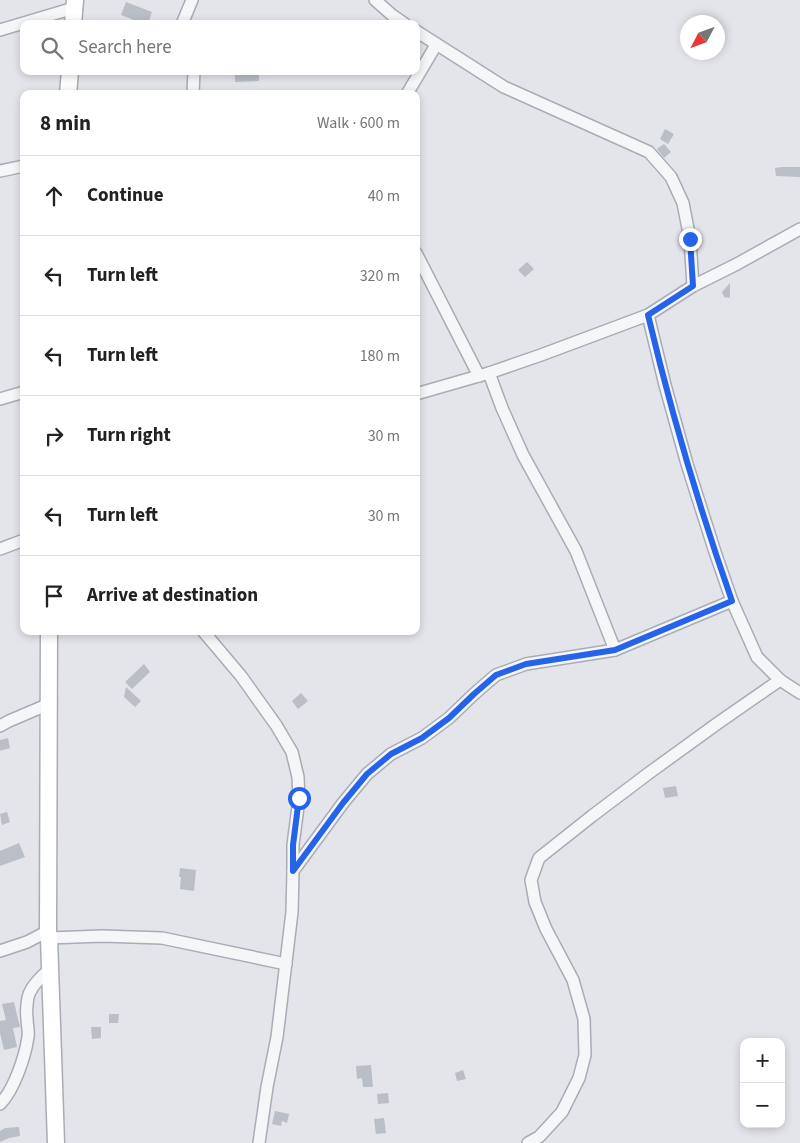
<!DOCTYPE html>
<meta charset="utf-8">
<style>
:root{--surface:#fff;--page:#f2f2f2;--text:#222;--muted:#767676;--line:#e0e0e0}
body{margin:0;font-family:"Source Sans 3",sans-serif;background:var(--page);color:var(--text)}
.controls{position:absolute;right:15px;bottom:15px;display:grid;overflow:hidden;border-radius:10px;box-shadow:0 2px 8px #0003}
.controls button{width:45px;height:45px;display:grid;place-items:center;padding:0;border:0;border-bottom:1px solid var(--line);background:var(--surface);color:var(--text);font:25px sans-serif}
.compass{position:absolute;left:680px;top:15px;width:45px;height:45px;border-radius:50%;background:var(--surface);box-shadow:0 2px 8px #0003;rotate:229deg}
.stop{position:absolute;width:15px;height:15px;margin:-11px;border:4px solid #2563eb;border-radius:50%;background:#fff}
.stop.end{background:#2563eb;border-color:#fff;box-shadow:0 1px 5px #0008}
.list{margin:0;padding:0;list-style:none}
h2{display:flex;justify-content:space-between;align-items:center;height:65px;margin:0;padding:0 20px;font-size:21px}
h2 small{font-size:16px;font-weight:400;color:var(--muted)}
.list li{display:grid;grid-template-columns:32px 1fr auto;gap:15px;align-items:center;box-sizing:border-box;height:80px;padding:0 20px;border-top:1px solid var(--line)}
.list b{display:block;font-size:19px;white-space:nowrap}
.list em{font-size:16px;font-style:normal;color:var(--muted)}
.icon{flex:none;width:28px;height:28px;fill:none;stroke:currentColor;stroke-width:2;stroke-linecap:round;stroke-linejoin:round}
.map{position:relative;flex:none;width:800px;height:1143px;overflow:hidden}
.search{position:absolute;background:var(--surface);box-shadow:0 2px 8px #0003;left:20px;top:20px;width:400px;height:55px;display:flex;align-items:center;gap:12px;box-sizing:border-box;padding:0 18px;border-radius:10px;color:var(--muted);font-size:19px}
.panel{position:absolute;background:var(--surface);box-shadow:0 2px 8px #0003;left:20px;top:90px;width:400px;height:545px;border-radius:10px}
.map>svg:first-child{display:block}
</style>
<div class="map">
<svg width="800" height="1143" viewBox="0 0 800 1143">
<rect width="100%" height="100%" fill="#e3e5ea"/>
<g fill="#babec6">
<polygon points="126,2 152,12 148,24 145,24 121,15"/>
<polygon points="235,71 259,71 259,81 235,82"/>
<polygon points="665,129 674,134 668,144 660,139"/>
<polygon points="664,144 671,152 664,158 657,149"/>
<polygon points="782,167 800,167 800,177 776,176 775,168"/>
<polygon points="527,262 534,269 525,277 518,270"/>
<polygon points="730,283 730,296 729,298 724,297 722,292"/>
<polygon points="144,664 150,672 132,689 125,682"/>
<polygon points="126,687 141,701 135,707 124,697"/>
<polygon points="301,693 308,701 298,709 292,701"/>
<polygon points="8,738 10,748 0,751 0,740"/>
<polygon points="676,786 678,796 665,798 663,788"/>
<polygon points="7,812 10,822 2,825 0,814"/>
<polygon points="19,843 25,857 0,866 0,851"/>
<polygon points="180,868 196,870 194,891 180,889 181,877 179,877"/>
<polygon points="14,1002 20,1027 13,1028 17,1047 4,1050 0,1033 0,1021 6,1020 2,1004"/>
<polygon points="109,1014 119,1014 118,1023 109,1023"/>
<polygon points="91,1027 101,1027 101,1038 92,1039"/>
<polygon points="371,1065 373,1087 363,1087 362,1078 357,1079 356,1066"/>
<polygon points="463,1070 466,1079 457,1081 455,1073"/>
<polygon points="388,1093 389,1103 378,1104 377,1094"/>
<polygon points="275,1111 289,1114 287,1123 282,1121 281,1126 272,1124"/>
<polygon points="384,1118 386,1133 376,1134 374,1119"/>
<polygon points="19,1127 20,1136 9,1138 0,1142 0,1131 5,1128"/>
</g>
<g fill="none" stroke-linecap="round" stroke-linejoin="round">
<g stroke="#a8acb4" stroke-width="14">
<g id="street">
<polyline points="375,0 392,15 405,24"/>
<polyline points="182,24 192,0"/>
<polyline points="0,30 74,8"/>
<polyline points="416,31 504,87 649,152 671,177 683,203 690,239 693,286"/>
<polyline points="193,94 194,71"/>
<polyline points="407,94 436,45"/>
<polyline points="0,171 24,166"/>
<polyline points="416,253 479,376"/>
<polyline points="648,315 665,385 687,464 715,552 732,601 757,657 780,680 800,693"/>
<polyline points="489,373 502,408 523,455 576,551 615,650"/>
<polyline points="416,394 489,373 541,355 648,315 693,286 737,264 800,229"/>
<polyline points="0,399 24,392"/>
<polyline points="0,549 24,540"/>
<polyline points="203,631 241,676 276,725 292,752 298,777 299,799 293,845 293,871"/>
<polyline points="0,726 9,721 49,704"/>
<polyline points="49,938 102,936 162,938 286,964"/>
<polyline points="0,951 27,942 48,931"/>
<path d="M0 1104C14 1090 25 1057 28 1037 29 1031 27 1025 27 1018 26 1012 27 997 30 992 34 983 43 975 50 969"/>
<polyline points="259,1143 267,1087 277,1037 292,912 293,871 343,803 367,774 391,754 422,738 449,718 474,694 496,675 526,664 615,650 732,601"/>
<polyline points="528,1143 539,1137 562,1112 579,1078 585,1055 584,1019 573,980 546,929 535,902 531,880 539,858 592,816 649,773 718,723 780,680"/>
</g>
</g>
<g stroke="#a8acb4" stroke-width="19">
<g id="secondary">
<polyline points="73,24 75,0"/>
<polyline points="68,94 70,71"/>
<polyline points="49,631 48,931 49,938 56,1143"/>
</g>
</g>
<use href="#street" stroke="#f5f6f8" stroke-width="11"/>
<use href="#secondary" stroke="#fff" stroke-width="16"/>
</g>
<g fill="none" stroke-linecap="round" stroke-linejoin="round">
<path stroke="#2563eb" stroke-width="6" d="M299 798 293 845V871L343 803 367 774 391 754 422 738 449 718 474 694 496 675 526 664 615 650 732 601C699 507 671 412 648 315L693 286 690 239"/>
</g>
</svg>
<div class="controls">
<button>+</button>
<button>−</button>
</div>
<svg class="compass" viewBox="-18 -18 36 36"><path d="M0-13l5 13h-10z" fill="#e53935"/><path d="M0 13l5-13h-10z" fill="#767676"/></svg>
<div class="stop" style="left:299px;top:798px"></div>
<div class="stop end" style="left:690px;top:239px"></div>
<div class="search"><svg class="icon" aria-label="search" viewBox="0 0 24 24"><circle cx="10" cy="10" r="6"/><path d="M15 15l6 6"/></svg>Search here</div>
<section class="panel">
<h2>8 min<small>Walk · 600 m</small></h2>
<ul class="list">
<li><svg class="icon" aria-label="ahead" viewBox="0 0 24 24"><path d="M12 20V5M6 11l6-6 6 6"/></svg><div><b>Continue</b></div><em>40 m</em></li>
<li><svg class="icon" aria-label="left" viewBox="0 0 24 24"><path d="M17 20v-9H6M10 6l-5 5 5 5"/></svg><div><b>Turn left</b></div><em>320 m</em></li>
<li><svg class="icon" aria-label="left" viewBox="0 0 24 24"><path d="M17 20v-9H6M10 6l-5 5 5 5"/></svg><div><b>Turn left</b></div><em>180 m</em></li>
<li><svg class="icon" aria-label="right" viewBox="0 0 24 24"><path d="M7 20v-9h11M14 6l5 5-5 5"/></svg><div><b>Turn right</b></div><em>30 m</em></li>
<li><svg class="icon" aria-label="left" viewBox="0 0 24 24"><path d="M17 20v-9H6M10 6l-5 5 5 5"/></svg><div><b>Turn left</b></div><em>30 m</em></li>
<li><svg class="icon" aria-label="arrive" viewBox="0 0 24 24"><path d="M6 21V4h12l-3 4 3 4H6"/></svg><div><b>Arrive at destination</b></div></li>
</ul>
</section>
</div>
